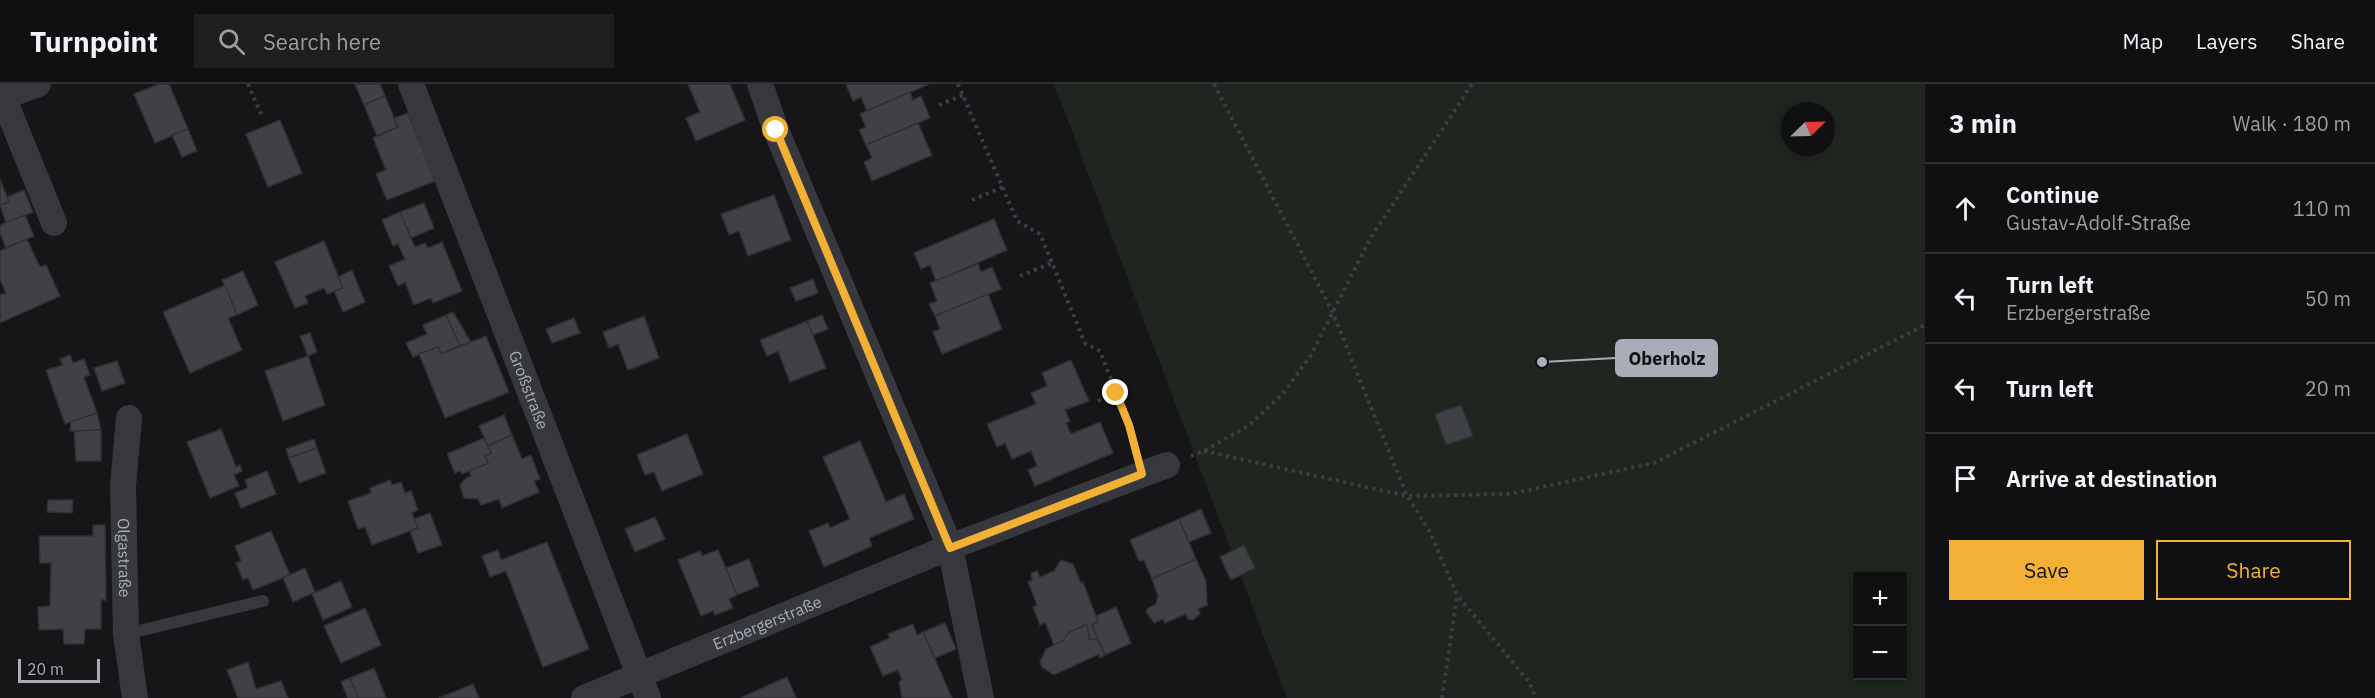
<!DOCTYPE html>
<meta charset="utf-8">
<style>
:root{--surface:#101012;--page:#1e1e20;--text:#f1f3f6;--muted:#9c9d9f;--line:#303032;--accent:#f2b134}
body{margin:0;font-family:"IBM Plex Sans",sans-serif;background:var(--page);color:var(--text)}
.controls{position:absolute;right:18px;bottom:18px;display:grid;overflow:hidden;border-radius:0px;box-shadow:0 3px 9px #0003}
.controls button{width:54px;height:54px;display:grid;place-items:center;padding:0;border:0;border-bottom:2px solid var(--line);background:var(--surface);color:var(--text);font:30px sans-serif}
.compass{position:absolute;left:1781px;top:18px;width:54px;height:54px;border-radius:50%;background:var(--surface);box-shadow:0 3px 9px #0003;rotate:67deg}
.scale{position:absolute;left:18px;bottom:15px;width:82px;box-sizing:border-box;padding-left:6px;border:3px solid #a8adb8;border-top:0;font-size:16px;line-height:21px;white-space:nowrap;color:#a8adb8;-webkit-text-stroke:4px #111113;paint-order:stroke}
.stop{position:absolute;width:18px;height:18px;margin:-14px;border:4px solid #f2b134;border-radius:50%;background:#fff}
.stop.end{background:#f2b134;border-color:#fff;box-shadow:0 2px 6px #0008}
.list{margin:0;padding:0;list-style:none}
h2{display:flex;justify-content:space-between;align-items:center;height:78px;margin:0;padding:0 24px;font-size:26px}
h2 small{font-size:20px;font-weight:400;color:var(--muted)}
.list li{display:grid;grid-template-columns:39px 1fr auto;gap:18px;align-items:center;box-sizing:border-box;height:90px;padding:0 24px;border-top:2px solid var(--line)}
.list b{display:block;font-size:22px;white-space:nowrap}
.list p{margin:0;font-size:20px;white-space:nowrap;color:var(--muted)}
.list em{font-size:20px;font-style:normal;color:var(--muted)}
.actions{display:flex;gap:12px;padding:18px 24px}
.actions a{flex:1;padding:14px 0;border:2px solid var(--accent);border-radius:0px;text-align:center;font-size:21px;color:var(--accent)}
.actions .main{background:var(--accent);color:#111}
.icon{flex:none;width:33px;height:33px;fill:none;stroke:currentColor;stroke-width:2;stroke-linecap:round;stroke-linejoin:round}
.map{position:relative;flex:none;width:1925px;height:614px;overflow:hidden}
header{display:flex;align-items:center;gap:36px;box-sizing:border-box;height:84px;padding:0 30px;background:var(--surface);border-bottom:2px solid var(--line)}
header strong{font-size:28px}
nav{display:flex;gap:33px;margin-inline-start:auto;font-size:21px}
.search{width:420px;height:54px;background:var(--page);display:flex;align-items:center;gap:15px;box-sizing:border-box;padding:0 21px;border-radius:0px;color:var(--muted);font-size:22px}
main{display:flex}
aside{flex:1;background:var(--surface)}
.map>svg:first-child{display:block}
</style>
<header>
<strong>Turnpoint</strong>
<div class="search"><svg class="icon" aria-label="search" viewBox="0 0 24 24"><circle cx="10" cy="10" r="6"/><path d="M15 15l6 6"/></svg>Search here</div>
<nav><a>Map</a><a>Layers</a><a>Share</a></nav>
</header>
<main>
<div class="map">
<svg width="1925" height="614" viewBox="0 0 1925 614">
<rect width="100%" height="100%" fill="#161618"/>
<path fill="#1e261f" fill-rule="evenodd" d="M1054 0H1925V614H1287ZM1790 27H1826V63H1790ZM1858 492H1902V592H1858Z"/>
<g fill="#404145" stroke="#303034" stroke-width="1.5">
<polygon points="159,0 169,0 188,45 155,59 134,10"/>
<polygon points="355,0 380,0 385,12 364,21"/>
<polygon points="688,0 730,0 745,36 696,57 686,34 700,28"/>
<polygon points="846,0 929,0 867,27 861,13 853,17"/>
<polygon points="910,8 913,16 921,12 930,34 866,61 859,46 866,43 860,30"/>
<polygon points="385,12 398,43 377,52 364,21"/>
<polygon points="408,29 435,97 387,116 376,90 386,86 373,54 398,43 394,34"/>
<polygon points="280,36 302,89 268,103 246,50"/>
<polygon points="918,39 932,71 872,97 864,78 872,74 866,61"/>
<polygon points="188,45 197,67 182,73 172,51"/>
<polygon points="0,95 9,118 0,121"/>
<polygon points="24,106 33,128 6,139 0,121 9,118 7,113"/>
<polygon points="774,111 791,156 748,172 739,147 729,151 721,130"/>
<polygon points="424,119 434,144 411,154 400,128"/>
<polygon points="400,128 415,163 425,159 428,164 442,158 462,207 433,219 431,214 414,221 405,198 398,202 389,182 405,175 398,160 393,162 382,136"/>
<polygon points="25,131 34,152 6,164 0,149 0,141"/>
<polygon points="994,135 1007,166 936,197 930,181 921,185 914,169"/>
<polygon points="27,155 40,183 46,181 60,212 0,239 0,211 6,209 0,196 0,167"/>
<polygon points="324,157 343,204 327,210 324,204 305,212 308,219 295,224 275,178"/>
<polygon points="978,180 981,188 992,183 1001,205 935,232 929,220 937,217 930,199"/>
<polygon points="352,186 365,218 343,228 334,207 343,204 338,193"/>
<polygon points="243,187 258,221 237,231 222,196"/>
<polygon points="813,195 818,209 796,217 790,204"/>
<polygon points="225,201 237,231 228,234 242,266 190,289 163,228"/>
<polygon points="988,210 1002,245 942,270 933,248 940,245 935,232"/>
<polygon points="453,228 471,258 460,262 446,231"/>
<polygon points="446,231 460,262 441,270 438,263 413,273 406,259 427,250 423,241"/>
<polygon points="822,231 828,245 813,251 807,237"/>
<polygon points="644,232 659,274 628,286 618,260 609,264 603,248"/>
<polygon points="574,234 580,249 552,259 546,245"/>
<polygon points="807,237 826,284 790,298 778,267 767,272 760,256"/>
<polygon points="310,249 317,268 308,272 300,252"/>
<polygon points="486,252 509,308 445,334 419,270 438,263 441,270"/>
<polygon points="70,271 73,279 84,275 90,291 84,293 97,329 65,340 46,286 63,281 60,275"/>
<polygon points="308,272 325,321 283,337 265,287"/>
<polygon points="1071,276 1089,317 1065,326 1070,337 1066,339 1071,350 1100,338 1113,369 1035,402 1028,386 1037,382 1031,367 1012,375 1005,359 997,363 987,340 1036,320 1031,309 1047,302 1042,289"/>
<polygon points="117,277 125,299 102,307 94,284"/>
<polygon points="1461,321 1473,352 1446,361 1435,330"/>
<polygon points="97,329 101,346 70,347 71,338"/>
<polygon points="504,331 512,351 488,362 479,342"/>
<polygon points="221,345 236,383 240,381 242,387 234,391 239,402 210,414 187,358"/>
<polygon points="101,346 101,377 76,377 74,347"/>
<polygon points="687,350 703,390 662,407 654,388 645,391 637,371"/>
<polygon points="512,351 522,375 531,371 540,395 534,397 539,408 502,424 499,415 481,421 478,415 464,414 460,401 465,395 471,392 469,387 488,379 485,372 491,369 488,362"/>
<polygon points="484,354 491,369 485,372 488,379 462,390 460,387 455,389 447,370"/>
<polygon points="314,355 317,364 289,374 286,365"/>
<polygon points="860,357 886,418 904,410 914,435 869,454 872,462 824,483 809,447 828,439 830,444 850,435 823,373"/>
<polygon points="317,364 326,389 299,399 289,374"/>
<polygon points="267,387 276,410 241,424 235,409 248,404 245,396"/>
<polygon points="390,396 392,401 401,398 405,409 411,407 418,426 412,429 418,444 372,461 365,443 358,445 348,417 371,409 370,404"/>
<polygon points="48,416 73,416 72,429 47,428"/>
<polygon points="1201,425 1211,449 1189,458 1179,435"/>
<polygon points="430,429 442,461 418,469 410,447 418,444 414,435"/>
<polygon points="655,433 665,455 635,468 625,445"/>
<polygon points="1179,435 1196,475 1152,495 1144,476 1139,477 1130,456"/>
<polygon points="93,441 105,441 106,516 101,516 101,545 85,545 84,560 64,560 63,545 39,546 38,523 50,522 51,479 40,479 39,452 93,452"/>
<polygon points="271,447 290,491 253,506 248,494 243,496 236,479 241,477 235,462"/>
<polygon points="547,458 589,565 543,583 506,487 490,493 482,472 498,466 501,476"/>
<polygon points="1244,461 1255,484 1231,496 1220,473"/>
<polygon points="718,466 737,511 729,515 733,524 715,531 713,527 701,532 678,476 700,467 702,472"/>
<polygon points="749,475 759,502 737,511 726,484"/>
<polygon points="1196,475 1206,497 1207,521 1198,525 1200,530 1193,536 1188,535 1186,530 1165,539 1163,535 1154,539 1146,528 1148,524 1156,520 1158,512 1152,495"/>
<polygon points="1061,476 1073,480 1081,499 1083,498 1098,538 1092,541 1098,556 1089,555 1087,540 1068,549 1064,556 1054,561 1045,538 1040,541 1033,523 1037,521 1028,498 1032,496 1031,489 1037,487 1040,493 1054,487"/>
<polygon points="305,484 315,508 293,518 283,494"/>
<polygon points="341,497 352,523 323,536 312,510"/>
<polygon points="1116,523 1131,559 1105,571 1092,541 1098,538 1096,532"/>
<polygon points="365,524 381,561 341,579 324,542"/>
<polygon points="945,539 956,565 935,574 923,548"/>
<polygon points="913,540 917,551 923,548 952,614 902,614 899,598 902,596 898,586 883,592 870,563 890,554 888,550"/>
<polygon points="1087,540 1089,555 1098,556 1105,571 1100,574 1099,570 1054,591 1042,583 1040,578 1046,565 1064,556 1068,549"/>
<polygon points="248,578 256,605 281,597 288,614 238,614 227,586"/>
<polygon points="374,584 386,614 358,614 350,594"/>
<polygon points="787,593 796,614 743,614 742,613"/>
<polygon points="350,594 358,614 348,614 341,598"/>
<polygon points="473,600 479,614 439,614"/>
</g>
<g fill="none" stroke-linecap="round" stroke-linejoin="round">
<g stroke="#3d3f44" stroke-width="4" stroke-dasharray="3 4.5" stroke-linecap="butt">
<polyline points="248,0 261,30"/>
<polyline points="958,0 1017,137 1040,150 1085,259 1100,267 1129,341 1136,366"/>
<polyline points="1214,0 1332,227 1407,412 1430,448 1457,511 1529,598 1536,614"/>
<polyline points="939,21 963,11"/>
<polyline points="972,116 1003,103"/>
<polyline points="1020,192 1052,179"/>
<polyline points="1098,317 1116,309"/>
<polyline points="1204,367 1407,412 1510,410 1654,379 1925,241"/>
<polyline points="1191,372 1204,367 1248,342 1282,311 1311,271 1370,155 1472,0"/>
<polyline points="1442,614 1457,512"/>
</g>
<polyline stroke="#37383d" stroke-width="12" points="126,550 263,517"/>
<g stroke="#37383d" stroke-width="26">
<path id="s1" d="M411 0 648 614"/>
<polyline points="760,0 776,46 950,463 981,614"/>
<polyline points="3,13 38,0"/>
<polyline points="0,14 3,13 54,139"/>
<path id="s2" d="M129 334 123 402 126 550 135 614"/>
<path id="s3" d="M584 614 950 463 1167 381"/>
</g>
</g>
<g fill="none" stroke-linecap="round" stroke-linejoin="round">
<polyline stroke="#f2b134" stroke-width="8" points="776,46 950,464 1142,390 1129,341 1116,309"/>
</g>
<g text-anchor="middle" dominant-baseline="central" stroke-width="5" stroke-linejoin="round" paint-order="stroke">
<g font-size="16" fill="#a8adb8" stroke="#111113">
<text stroke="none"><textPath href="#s1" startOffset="328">Großstraße</textPath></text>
<text stroke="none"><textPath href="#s2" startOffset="140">Olgastraße</textPath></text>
<text stroke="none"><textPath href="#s3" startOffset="198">Erzbergerstraße</textPath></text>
</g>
</g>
<path fill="none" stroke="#a8adb8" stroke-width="2" d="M1542 278L1616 274"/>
<circle fill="#a8adb8" stroke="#111113" stroke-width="2" cx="1542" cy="278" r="6"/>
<rect fill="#a8adb8" stroke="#a8adb8" stroke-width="2" x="1616" y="256" width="101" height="36" rx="6"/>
<g font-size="18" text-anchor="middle" font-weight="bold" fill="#111">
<text x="1667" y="281">Oberholz</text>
</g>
</svg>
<div class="controls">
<button>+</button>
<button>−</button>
</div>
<svg class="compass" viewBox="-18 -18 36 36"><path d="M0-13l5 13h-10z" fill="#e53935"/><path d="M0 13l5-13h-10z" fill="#9c9d9f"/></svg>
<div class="scale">20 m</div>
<div class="stop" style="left:776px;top:46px"></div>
<div class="stop end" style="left:1116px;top:309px"></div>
</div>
<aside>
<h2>3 min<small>Walk · 180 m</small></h2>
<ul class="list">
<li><svg class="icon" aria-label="ahead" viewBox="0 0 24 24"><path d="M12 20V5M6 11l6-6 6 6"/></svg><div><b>Continue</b><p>Gustav-Adolf-Straße</p></div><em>110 m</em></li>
<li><svg class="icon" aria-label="left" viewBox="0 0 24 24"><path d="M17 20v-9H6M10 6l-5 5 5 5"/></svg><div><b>Turn left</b><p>Erzbergerstraße</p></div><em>50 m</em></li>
<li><svg class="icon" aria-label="left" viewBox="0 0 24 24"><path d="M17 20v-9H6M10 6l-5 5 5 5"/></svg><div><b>Turn left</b></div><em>20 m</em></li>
<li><svg class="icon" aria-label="arrive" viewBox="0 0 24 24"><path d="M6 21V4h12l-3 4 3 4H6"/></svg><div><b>Arrive at destination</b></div></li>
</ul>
<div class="actions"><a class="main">Save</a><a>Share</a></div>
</aside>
</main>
